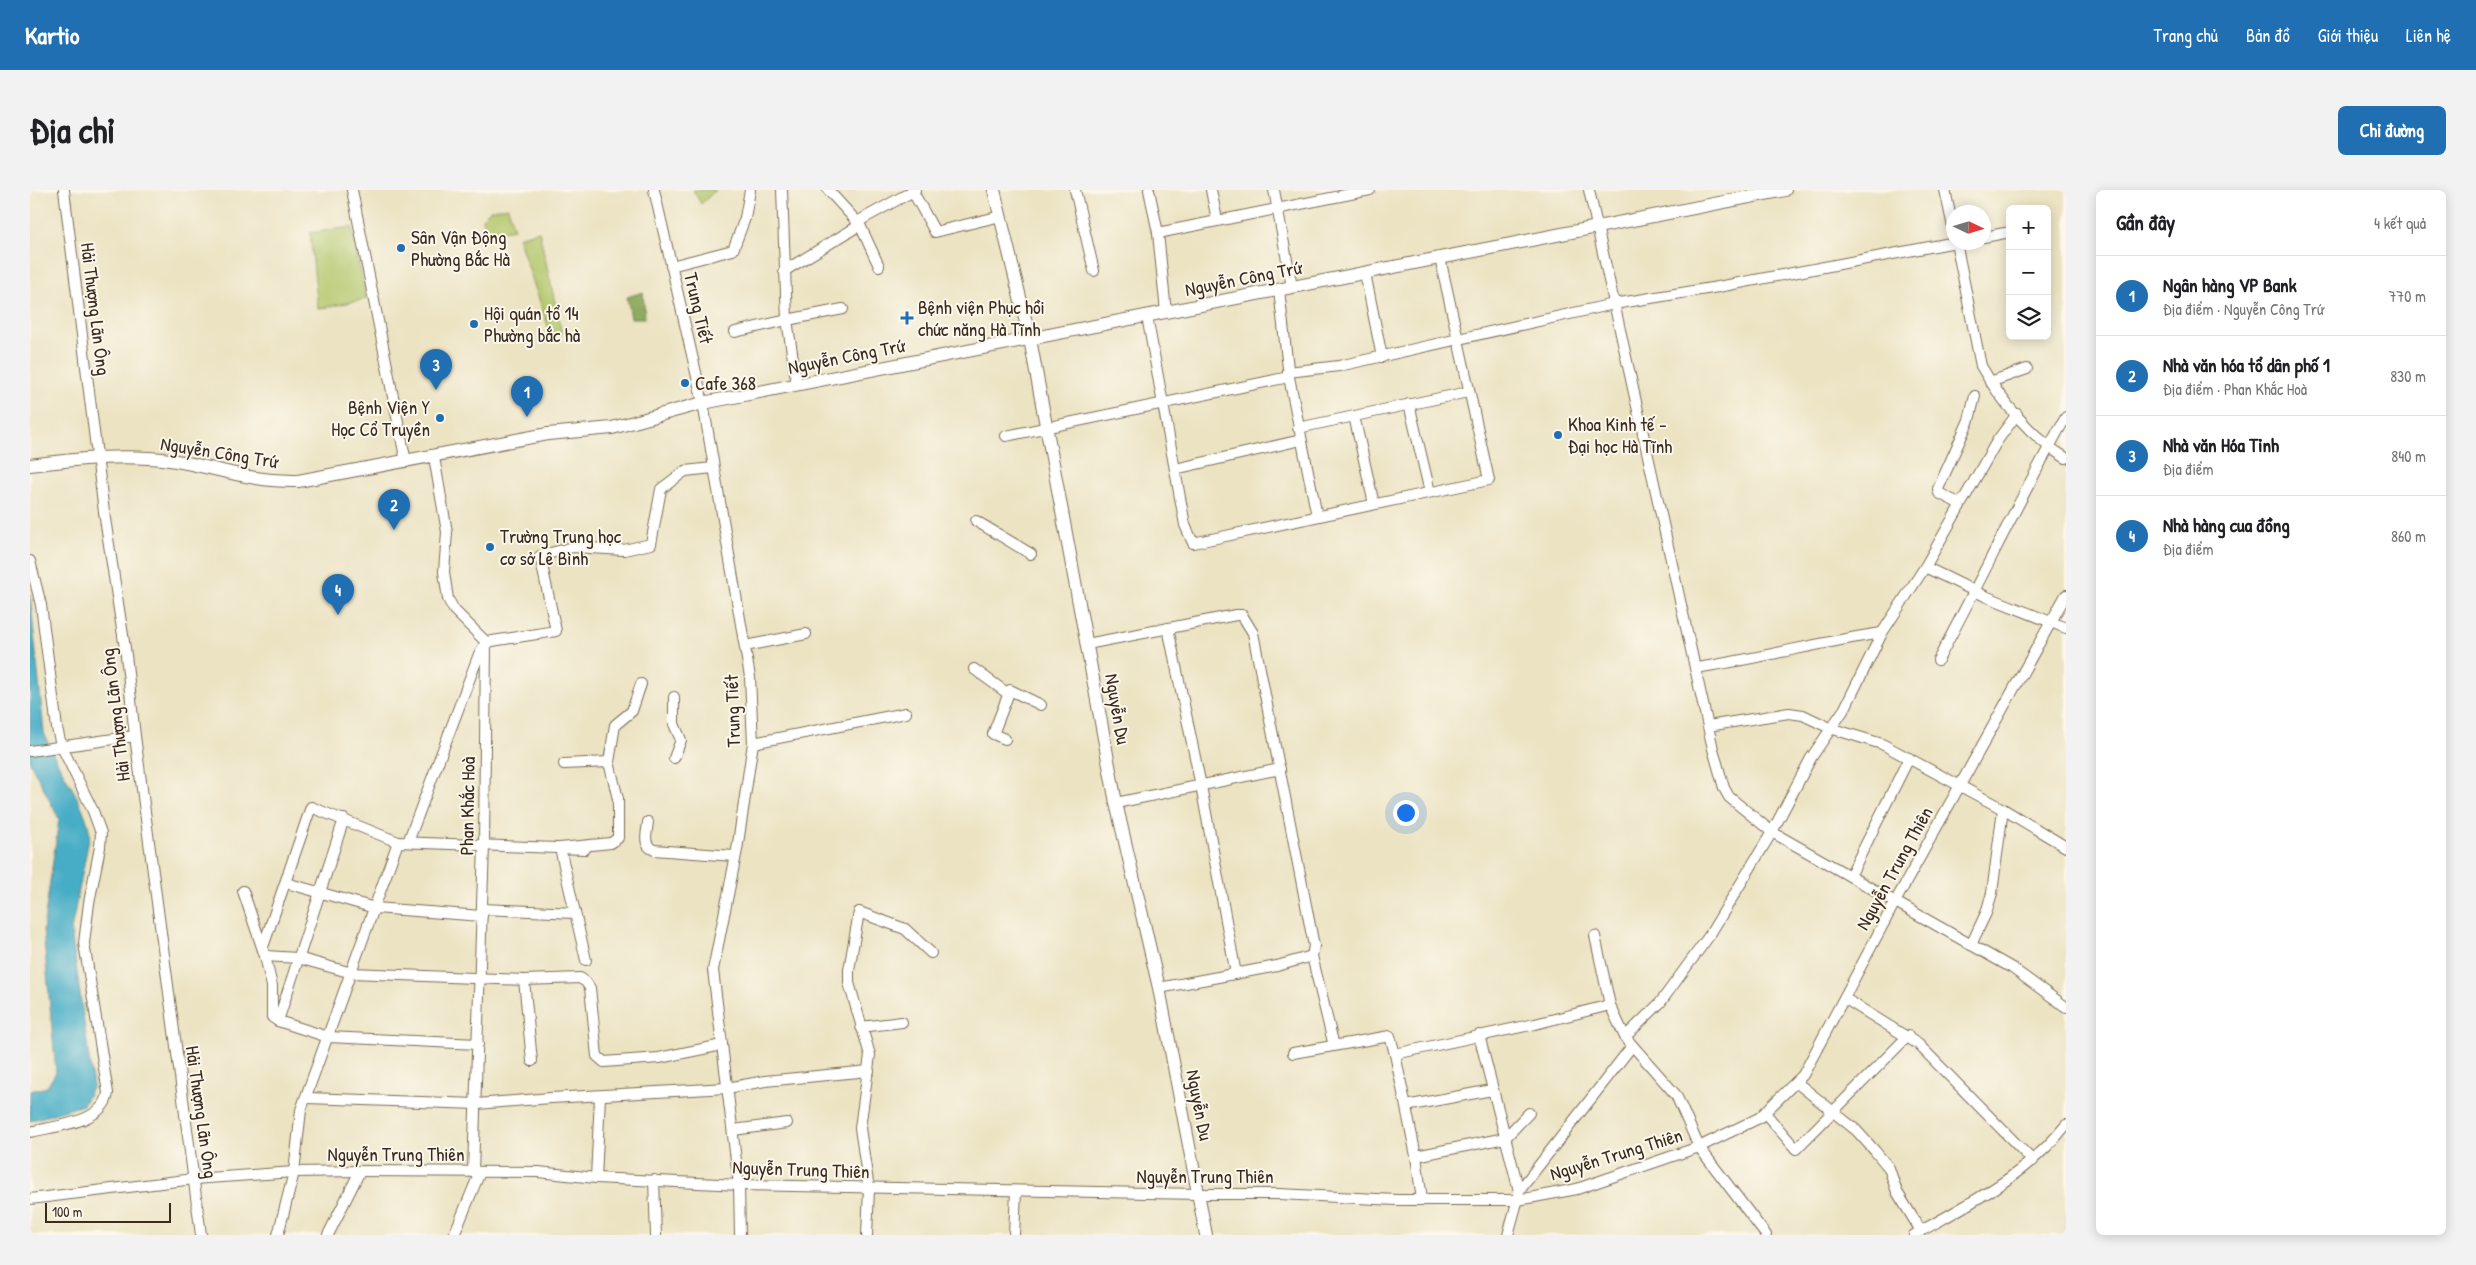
<!DOCTYPE html>
<html lang="vi">
<meta charset="utf-8">
<style>
:root{--surface:#fff;--page:#f2f2f2;--text:#202124;--muted:#757577;--line:#e0e0e0;--accent:#1f6fb2}
body{margin:0;font-family:"Patrick Hand",sans-serif;background:var(--page);color:var(--text)}
.controls{position:absolute;right:15px;top:15px;display:grid;overflow:hidden;border-radius:8px;box-shadow:0 2px 12px #0003}
.controls button{width:45px;height:45px;display:grid;place-items:center;padding:0;border:0;border-bottom:1px solid var(--line);background:var(--surface);color:var(--text);font:25px sans-serif}
.compass{position:absolute;left:1916px;top:15px;width:45px;height:45px;border-radius:50%;background:var(--surface);box-shadow:0 2px 12px #0003;rotate:94deg}
.scale{position:absolute;left:15px;bottom:12px;width:126px;box-sizing:border-box;padding-left:5px;border:2px solid #3b2a1e;border-top:0;font-size:14px;line-height:18px;white-space:nowrap;color:#3b2a1e;-webkit-text-stroke:4px #fbf7ec;paint-order:stroke}
.you{position:absolute;left:1375px;top:622px;width:18px;height:18px;margin:-12px;border:4px solid #fff;border-radius:50%;background:#1a73e8;box-shadow:0 0 0 8px #1a73e833}
.badge{display:grid;place-items:center;width:32px;height:32px;border-radius:50%;background:var(--accent);color:#fff;font-size:16px;font-weight:700}
.pin{position:absolute;translate:-50% -41px;filter:drop-shadow(0 1px 2px #0008)}
.pin::after{content:'';position:absolute;top:26px;width:18px;height:15px;background:inherit;clip-path:polygon(0 0,100% 0,50% 100%)}
.list{margin:0;padding:0;list-style:none}
h2{display:flex;justify-content:space-between;align-items:center;height:65px;margin:0;padding:0 20px;font-size:21px}
h2 small{font-size:16px;font-weight:400;color:var(--muted)}
.list li{display:grid;grid-template-columns:32px 1fr auto;gap:15px;align-items:center;box-sizing:border-box;height:80px;padding:0 20px;border-top:1px solid var(--line)}
.list b{display:block;font-size:19px;white-space:nowrap}
.list p{margin:0;font-size:16px;white-space:nowrap;color:var(--muted)}
.list em{font-size:16px;font-style:normal;color:var(--muted)}
.icon{flex:none;width:28px;height:28px;fill:none;stroke:currentColor;stroke-width:2;stroke-linecap:round;stroke-linejoin:round}
.map{position:relative;flex:none;width:2036px;height:1045px;overflow:hidden;border-radius:8px}
header{display:flex;align-items:center;gap:30px;box-sizing:border-box;height:70px;padding:0 25px;background:var(--accent);color:#fff}
header strong{font-size:24px}
nav{display:flex;gap:28px;margin-inline-start:auto;font-size:18px}
.intro{display:flex;align-items:center;justify-content:space-between;box-sizing:border-box;height:120px;padding:0 30px}
h1{margin:0;font-size:35px}
.button{padding:12px 22px;border-radius:8px;background:var(--accent);color:#fff;font-size:18px;font-weight:700}
main{display:flex;gap:30px;padding:0 30px}
aside{flex:1;background:var(--surface);border-radius:8px;box-shadow:0 2px 12px #0003}
.map>svg:first-child{display:block}
</style>
<header>
<strong>Kartio</strong>
<nav><a>Trang chủ</a><a>Bản đồ</a><a>Giới thiệu</a><a>Liên hệ</a></nav>
</header>
<div class="intro"><h1>Địa chỉ</h1><a class="button">Chỉ đường</a></div>
<main>
<div class="map">
<svg width="2036" height="1045" viewBox="0 0 2036 1045">
<rect width="100%" height="100%" fill="#fbf7ec"/>
<filter id="ink" filterUnits="userSpaceOnUse"><feTurbulence type="fractalNoise" baseFrequency=".02" numOctaves="2"/><feDisplacementMap in="SourceGraphic" scale="10" xChannelSelector="R" yChannelSelector="G"/><feConvolveMatrix kernelMatrix="1 2 1 2 8 2 1 2 1" color-interpolation-filters="sRGB"/></filter>
<filter id="wash" filterUnits="userSpaceOnUse"><feTurbulence type="fractalNoise" baseFrequency=".0096" numOctaves="4" result="noise"/><feDisplacementMap in="SourceGraphic" scale="20" xChannelSelector="R" yChannelSelector="G"/><feGaussianBlur stdDeviation="1.12" result="paint"/><feColorMatrix in="noise" values="0 0 0 0 0 0 0 0 0 0 0 0 0 0 0 0 0 1.4 0 .05"/><feComposite in="paint" operator="in"/></filter>
<g filter="url(#wash)">
<rect width="100%" height="100%" fill="#ece3c2"/>
<g fill="#b3c86d" stroke="#777946">
<polygon points="663,0 686,0 671,14"/>
<polygon points="478,17 484,39 459,43 452,28 460,20"/>
<polygon points="322,37 336,109 288,119 280,43"/>
<polygon points="509,41 532,144 520,142 488,47"/>
</g>
<polygon fill="#8eac60" stroke="#646b3f" points="613,102 615,128 601,128 597,107"/>
<path fill="#47adc6" stroke="#416c72" d="M0 404 14 542C25 577 54 607 60 644L41 740 63 896 53 915 0 931V901L17 897 26 882 13 740 29 629 0 572Z"/>
</g>
<g filter="url(#ink)">
<g fill="none" stroke-linecap="round" stroke-linejoin="round">
<g stroke="#796b57" stroke-width="12">
<g id="minor">
<polyline points="34,0 74,322 96,465 105,546 171,1045"/>
<polyline points="322,0 376,272"/>
<polyline points="624,0 673,213 720,487 723,553 707,660 683,780 709,995 710,1045"/>
<polyline points="752,0 757,130 767,195"/>
<polyline points="798,0 830,35 849,76"/>
<polyline points="882,0 905,42 971,26"/>
<polyline points="1045,0 1064,81"/>
<polyline points="1119,0 1128,43 1136,122"/>
<polyline points="1181,0 1187,30"/>
<polyline points="1244,0 1262,97"/>
<polyline points="1559,0 1683,559 1694,598 1699,607 1742,642 1982,778 2036,817"/>
<polyline points="1915,0 1924,42"/>
<polyline points="827,32 885,0"/>
<polyline points="1128,43 1340,0"/>
<polyline points="1954,47 1980,42"/>
<path d="M1926 52 1951 176C1971 211 2002 248 2036 268"/>
<polyline points="641,76 703,60 715,28 720,0"/>
<polyline points="754,81 830,35"/>
<polyline points="1335,83 1352,167"/>
<polyline points="1249,100 1259,187 1287,326"/>
<polyline points="1117,126 1155,335 1163,353 1459,290 1410,68"/>
<polyline points="705,142 757,130 813,119"/>
<polyline points="1258,182 1309,176 1584,114 1688,97 1926,52"/>
<polyline points="1960,192 1997,179"/>
<polyline points="1379,214 1400,302"/>
<polyline points="1324,226 1344,314"/>
<polyline points="1268,238 1438,202"/>
<polyline points="976,246 1259,187"/>
<polyline points="404,267 417,342 414,382 418,409 424,420 456,452 454,655 443,982"/>
<polyline points="1145,279 1271,250"/>
<polyline points="1930,314 1909,303 1908,299 1939,230 1945,206"/>
<polyline points="946,331 1001,364"/>
<path d="M0 371 11 415 27 538 31 555 63 621 71 643 70 657 59 713 54 753 78 903C74 933 25 936 0 942"/>
<polyline points="1895,377 1955,406 2036,438"/>
<polyline points="1138,438 1171,596 1206,784"/>
<polyline points="1057,454 1206,425 1212,425 1223,443 1284,756 1282,766 1304,856"/>
<polyline points="715,456 776,444"/>
<path d="M1908 470C1952 389 1990 306 2036 227"/>
<path d="M1665 478C1728 469 1789 452 1852 443"/>
<polyline points="944,479 977,503"/>
<polyline points="1678,536 1759,523 1773,525 1800,538 1852,554 1973,619 2036,657"/>
<polyline points="975,549 963,544 980,500 1011,515"/>
<polyline points="723,553 876,523"/>
<polyline points="0,561 105,546"/>
<polyline points="644,568 651,550 644,534 644,507"/>
<polyline points="534,574 579,572"/>
<polyline points="1086,613 1250,579"/>
<path d="M618 632C617 643 612 655 624 660L704 666"/>
<polyline points="378,652 449,464 456,452 526,441 510,366 543,357 594,360 621,354 631,299 655,281 683,278"/>
<polyline points="1820,686 1879,568"/>
<polyline points="256,693 345,718 452,726"/>
<polyline points="213,701 235,766 242,796 242,827 248,831 298,847 448,854"/>
<polyline points="452,719 545,723"/>
<polyline points="1565,746 1580,815 1595,847"/>
<polyline points="1941,755 1956,723 1962,703 1973,619"/>
<polyline points="233,757 281,617 368,652 555,659"/>
<polyline points="235,766 268,768 322,783 494,790 550,788 556,792 560,798 567,866 574,872 629,868 692,855"/>
<polyline points="556,770 530,658 581,653 588,648 588,609 579,572 585,535 602,521 611,494"/>
<polyline points="494,790 502,871"/>
<polyline points="1129,798 1247,776 1282,766"/>
<polyline points="1814,808 1888,854 2003,971"/>
<polyline points="248,831 314,629"/>
<polyline points="831,837 872,832"/>
<polyline points="1449,845 1489,1001 1602,856"/>
<polyline points="1263,863 1360,846 1365,864"/>
<polyline points="1766,892 1826,940 1845,961 1859,978 1867,1002 1891,1041"/>
<polyline points="277,908 447,914 521,908 697,898 735,891 839,881"/>
<polyline points="1376,916 1462,900"/>
<polyline points="1735,923 1766,959 1878,846"/>
<polyline points="703,940 757,933"/>
<polyline points="1386,966 1475,948 1499,923"/>
<polyline points="566,988 570,907"/>
<polyline points="624,990 626,1045"/>
<polyline points="0,1009 164,989 264,982 330,981 508,982 566,988 709,995 1169,1004 1250,1004 1366,1010 1488,1010 1547,999 1669,957 1729,928 1773,885 1865,712 2036,405"/>
<polyline points="1392,1010 1386,966 1365,864 1505,834 1580,815"/>
<polyline points="248,1045 264,982 271,920 368,652"/>
<polyline points="298,1045 330,981"/>
<polyline points="424,1045 450,982"/>
<polyline points="837,1045 839,999 830,938 840,865 819,793 819,780 829,722 875,739 901,763"/>
<polyline points="984,1045 986,1001"/>
<polyline points="1478,1045 1489,1005"/>
<polyline points="1736,1045 1669,957 1646,905 1595,847 1630,813 1679,746 1742,642 1781,568 1815,518 1852,443 1895,377 1967,251 1987,224"/>
<path d="M1884 1045C1940 1013 1996 986 2036 935"/>
</g>
</g>
<g stroke="#796b57" stroke-width="14">
<g id="major">
<polyline points="964,0 1000,149 1086,613 1129,798 1176,1045"/>
<path d="M0 275C46 269 94 264 140 270 186 277 219 292 268 291L518 244 582 238 673 213 1755 0"/>
</g>
</g>
<use href="#minor" stroke="#fff" stroke-width="10"/>
<use href="#major" stroke="#fff" stroke-width="12"/>
</g>
</g>
<g fill="#1f6fb2" stroke="#fbf7ec" stroke-width="2">
<circle cx="371" cy="58" r="5"/>
<path d="M874.5 120.5h5v5h5v5h-5v5h-5v-5h-5v-5h5z"/>
<circle cx="444" cy="134" r="5"/>
<circle cx="655" cy="193" r="5"/>
<circle cx="410" cy="228" r="5"/>
<circle cx="1528" cy="245" r="5"/>
<circle cx="460" cy="357" r="5"/>
</g>
<g text-anchor="middle" dominant-baseline="central" stroke-width="4" stroke-linejoin="round" paint-order="stroke">
<g font-size="19" fill="#3b2a1e" stroke="#fbf7ec" text-anchor="start">
<text x="381" y="47">Sân Vận Động<tspan x="381" dy="22">Phường Bắc Hà</tspan></text>
<text x="888" y="117">Bệnh viện Phục hồi<tspan x="888" dy="22">chức năng Hà Tĩnh</tspan></text>
<text x="454" y="123">Hội quán tổ 14<tspan x="454" dy="22">Phường bắc hà</tspan></text>
<text x="665" y="193">Cafe 368</text>
<text x="400" y="217" text-anchor="end">Bệnh Viện Y<tspan x="400" dy="22">Học Cổ Truyền</tspan></text>
<text x="1538" y="234">Khoa Kinh tế -<tspan x="1538" dy="22">Đại học Hà Tĩnh</tspan></text>
<text x="470" y="346">Trường Trung học<tspan x="470" dy="22">cơ sở Lê Bình</tspan></text>
</g>
<g font-size="19" fill="#3b2a1e" stroke="#fbf7ec">
<text transform="translate(1213 88) rotate(-11)">Nguyễn Công Trứ</text>
<text transform="translate(669 118) rotate(77)">Trung Tiết</text>
<text transform="translate(66 119) rotate(83)">Hải Thượng Lãn Ông</text>
<text transform="translate(816 166) rotate(-11)">Nguyễn Công Trứ</text>
<text transform="translate(189 262) rotate(9)">Nguyễn Công Trứ</text>
<text transform="translate(1088 519) rotate(80)">Nguyễn Du</text>
<text transform="translate(702 521) rotate(-92)">Trung Tiết</text>
<text transform="translate(85 525) rotate(-97)">Hải Thượng Lãn Ông</text>
<text transform="translate(437 616) rotate(-89)">Phan Khắc Hoà</text>
<text transform="translate(1864 678) rotate(-61)">Nguyễn Trung Thiên</text>
<text transform="translate(1170 915) rotate(79)">Nguyễn Du</text>
<text transform="translate(172 922) rotate(82)">Hải Thượng Lãn Ông</text>
<text x="366" y="964">Nguyễn Trung Thiên</text>
<text transform="translate(1586 964) rotate(-17)">Nguyễn Trung Thiên</text>
<text transform="translate(771 979) rotate(2)">Nguyễn Trung Thiên</text>
<text x="1175" y="986">Nguyễn Trung Thiên</text>
</g>
</g>
</svg>
<div class="controls">
<button>+</button>
<button>−</button>
<button><svg class="icon" aria-label="layers" viewBox="0 0 24 24"><path d="M12 4l9 5-9 5-9-5zM3 14l9 5 9-5"/></svg></button>
</div>
<svg class="compass" viewBox="-18 -18 36 36"><path d="M0-13l5 13h-10z" fill="#e53935"/><path d="M0 13l5-13h-10z" fill="#757577"/></svg>
<div class="scale">100 m</div>
<div class="you"></div>
<div class="pin badge" style="left:497px;top:227px">1</div>
<div class="pin badge" style="left:364px;top:340px">2</div>
<div class="pin badge" style="left:406px;top:200px">3</div>
<div class="pin badge" style="left:308px;top:425px">4</div>
</div>
<aside>
<h2>Gần đây<small>4 kết quả</small></h2>
<ul class="list">
<li><span class="badge">1</span><div><b>Ngân hàng VP Bank</b><p>Địa điểm · Nguyễn Công Trứ</p></div><em>770 m</em></li>
<li><span class="badge">2</span><div><b>Nhà văn hóa tổ dân phố 1</b><p>Địa điểm · Phan Khắc Hoà</p></div><em>830 m</em></li>
<li><span class="badge">3</span><div><b>Nhà văn Hóa Tỉnh</b><p>Địa điểm</p></div><em>840 m</em></li>
<li><span class="badge">4</span><div><b>Nhà hàng cua đồng</b><p>Địa điểm</p></div><em>860 m</em></li>
</ul>
</aside>
</main>
